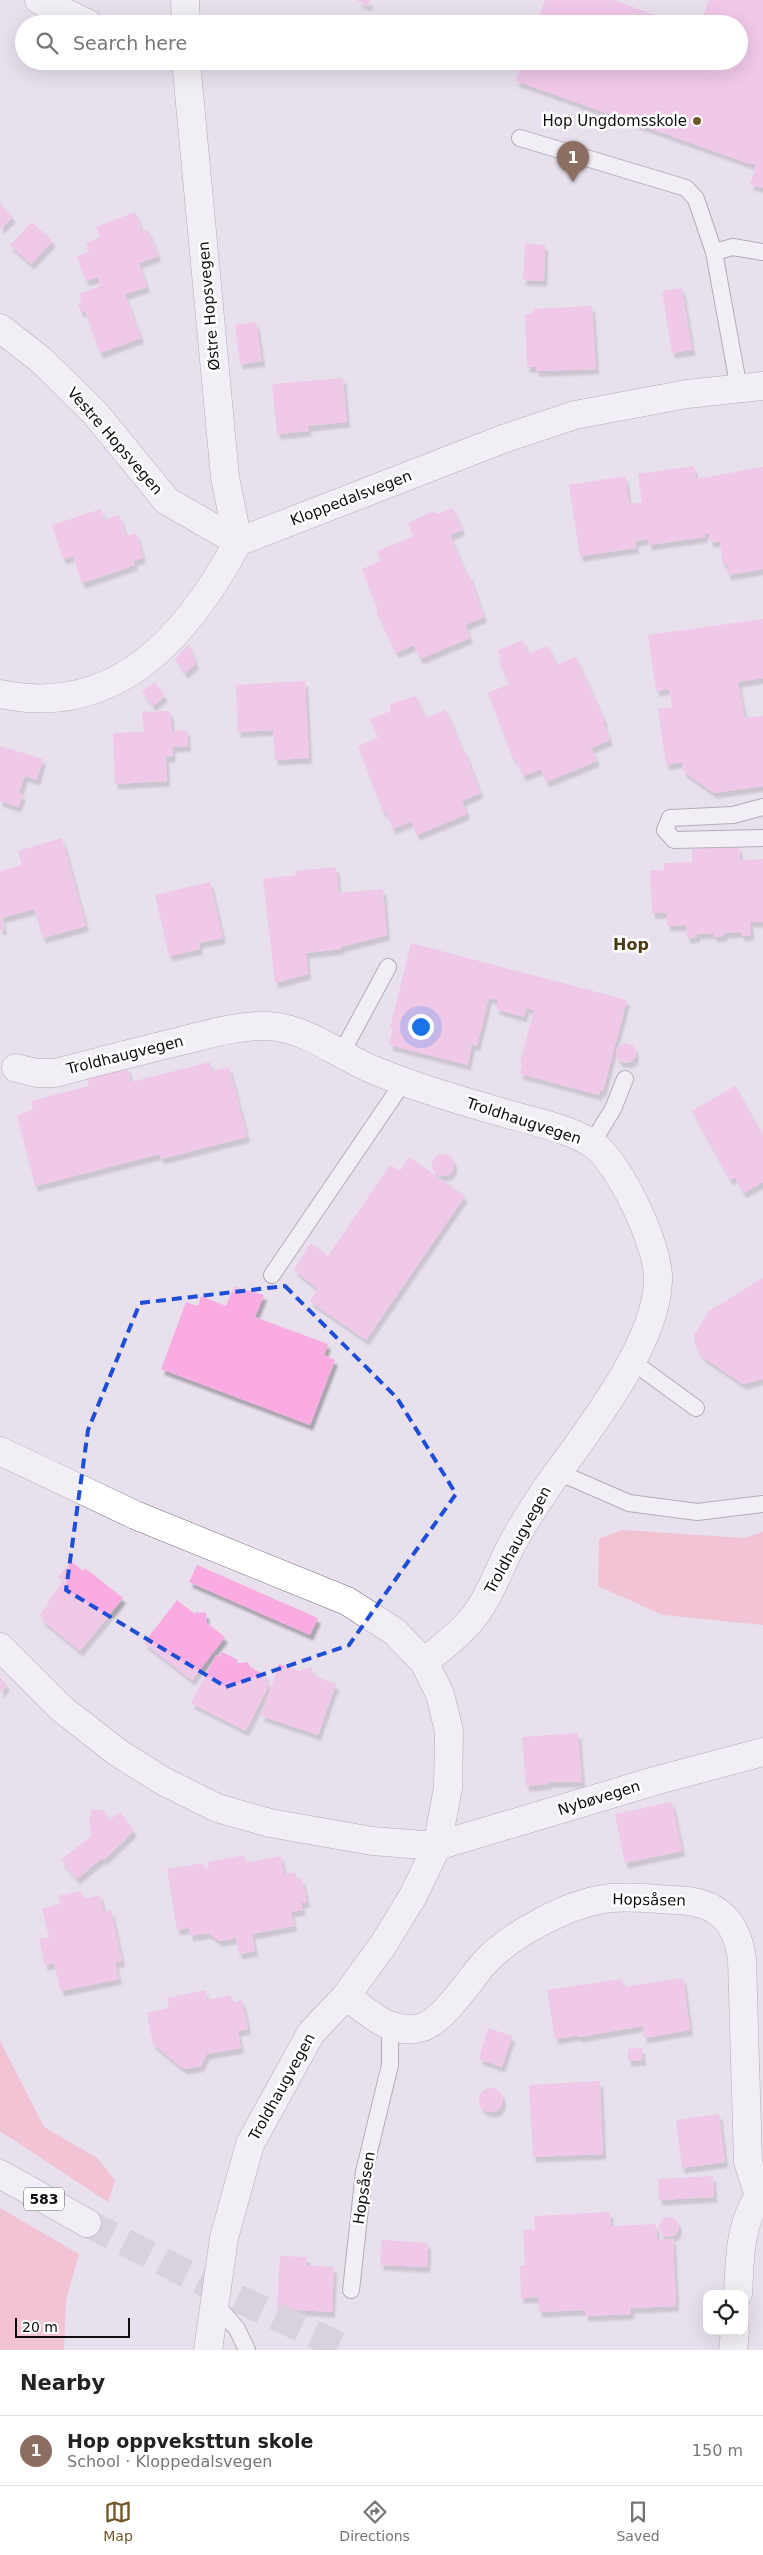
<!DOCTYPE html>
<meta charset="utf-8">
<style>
:root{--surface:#fff;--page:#f2f2f2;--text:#222;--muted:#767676;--line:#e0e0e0;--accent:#6f5727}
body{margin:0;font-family:"DejaVu Sans",sans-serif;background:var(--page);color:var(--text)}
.controls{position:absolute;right:15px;bottom:15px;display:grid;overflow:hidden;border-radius:10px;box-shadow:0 5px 20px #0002}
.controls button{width:45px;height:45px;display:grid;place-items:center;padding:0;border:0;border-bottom:1px solid var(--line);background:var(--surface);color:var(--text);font:25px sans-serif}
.scale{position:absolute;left:15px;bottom:12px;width:115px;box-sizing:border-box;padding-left:5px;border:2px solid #0f0c10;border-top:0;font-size:14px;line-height:18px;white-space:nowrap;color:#0f0c10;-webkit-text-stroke:4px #fff;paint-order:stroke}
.you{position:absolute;left:420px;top:1026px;width:18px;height:18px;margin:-12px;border:4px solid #fff;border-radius:50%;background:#1a73e8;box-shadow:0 0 0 8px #1a73e833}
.badge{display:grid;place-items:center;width:32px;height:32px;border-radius:50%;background:var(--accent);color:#fff;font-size:16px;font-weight:700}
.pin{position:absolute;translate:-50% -41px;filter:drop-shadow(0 1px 2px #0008)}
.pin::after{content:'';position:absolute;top:26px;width:18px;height:15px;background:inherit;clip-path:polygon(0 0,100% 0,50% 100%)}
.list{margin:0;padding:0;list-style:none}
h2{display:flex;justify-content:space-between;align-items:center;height:65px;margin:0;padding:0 20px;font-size:21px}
h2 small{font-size:16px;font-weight:400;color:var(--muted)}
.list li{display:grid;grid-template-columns:32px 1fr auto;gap:15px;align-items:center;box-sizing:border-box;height:70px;padding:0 20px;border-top:1px solid var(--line)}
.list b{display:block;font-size:19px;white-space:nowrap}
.list p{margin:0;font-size:16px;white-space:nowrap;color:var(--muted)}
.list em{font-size:16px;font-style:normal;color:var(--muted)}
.icon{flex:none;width:28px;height:28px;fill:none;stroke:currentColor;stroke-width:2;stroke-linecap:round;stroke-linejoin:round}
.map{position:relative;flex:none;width:763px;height:2350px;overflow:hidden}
.search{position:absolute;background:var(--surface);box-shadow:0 5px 20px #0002;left:15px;right:15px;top:15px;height:55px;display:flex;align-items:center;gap:12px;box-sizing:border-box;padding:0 18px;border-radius:28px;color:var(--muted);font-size:19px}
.sheet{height:135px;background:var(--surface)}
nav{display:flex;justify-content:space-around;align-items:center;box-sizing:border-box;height:70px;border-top:1px solid var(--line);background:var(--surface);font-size:14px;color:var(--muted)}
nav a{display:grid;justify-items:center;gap:2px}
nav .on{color:var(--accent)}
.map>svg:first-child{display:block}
</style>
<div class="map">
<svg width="763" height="2350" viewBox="0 0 763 2350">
<defs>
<filter id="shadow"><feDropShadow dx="3" dy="5.5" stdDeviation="1" flood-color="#0004"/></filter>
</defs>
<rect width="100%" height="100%" fill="#e8e0ed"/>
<g fill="#fc9fb5">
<polygon points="622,1530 744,1538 763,1532 763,1625 663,1615 598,1586 599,1539"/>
<polygon points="0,2041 44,2127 97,2158 115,2180 108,2202 0,2131"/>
<polygon points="0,2208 79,2254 66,2300 64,2350 0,2350"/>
</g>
<g fill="#faace2" filter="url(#shadow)">
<polygon points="356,0 370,0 368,6"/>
<polygon points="545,0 614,0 680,24 536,24"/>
<polygon points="709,0 763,0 763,188 750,185 756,164 750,164 516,81 523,61 739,61 739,24 700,24"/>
<polygon points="0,203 13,217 0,229"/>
<polygon points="135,212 142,232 148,230 158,256 139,263 147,287 126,294 124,292 141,338 100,353 85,311 81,312 78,304 82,302 79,294 101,286 98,277 86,281 77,256 89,252 86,243 100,237 96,227"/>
<polygon points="32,222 53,241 31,264 10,245"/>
<polygon points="525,244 545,245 544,281 523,280"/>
<polygon points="682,288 692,350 672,353 662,291"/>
<polygon points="592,306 596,369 536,371 536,367 527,367 525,314 533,314 533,309"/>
<polygon points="256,322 262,361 240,364 235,325"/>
<polygon points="343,378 347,422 308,426 309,431 277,434 272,384"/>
<polygon points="694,466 696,479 763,467 763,569 728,575 727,564 723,565 720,541 710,542 709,534 704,534 705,537 649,545 648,539 635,541 636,548 580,556 569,485 625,476 629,504 642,502 638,474"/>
<polygon points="453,508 462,530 450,535 466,574 469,574 484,617 465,625 470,638 420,659 414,645 396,653 376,611 378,610 362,569 381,561 377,551 413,537 408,523 433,511 437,514"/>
<polygon points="101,509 104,520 119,515 126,536 136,533 143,558 134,561 135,565 82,583 73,556 63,559 52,525"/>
<polygon points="763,619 763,678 738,682 745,718 763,716 763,786 714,793 683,771 682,762 666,765 658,709 672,707 669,689 656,691 648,635"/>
<polygon points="523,640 528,654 548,646 556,665 576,657 605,722 603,722 610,740 591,748 597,761 546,782 541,769 523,776 515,758 513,759 488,693 509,684 499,661 502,660 498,650"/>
<polygon points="189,644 196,664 185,673 175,659"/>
<polygon points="305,681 309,758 275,760 273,730 238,732 236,685"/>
<polygon points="155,682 165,696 153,706 142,691"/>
<polygon points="416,696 425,718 446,710 463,752 465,751 480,793 462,801 467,814 417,835 411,821 393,829 386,812 383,812 358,746 378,738 370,719 391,711 390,704"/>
<polygon points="170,711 172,731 187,730 188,746 172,747 173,756 166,757 167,781 115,784 113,733 144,732 142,712"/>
<polygon points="0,746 43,759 37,780 25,776 19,793 23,795 18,807 0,801"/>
<polygon points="62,838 86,926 43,938 34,909 1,918 4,929 0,930 0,871 22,865 18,851"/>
<polygon points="739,847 740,860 763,859 763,922 750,922 751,935 741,936 741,932 724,933 724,936 714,937 713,933 697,934 697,937 687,938 686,925 667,926 667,913 652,913 650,870 664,870 664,863 692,862 692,849"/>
<polygon points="336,867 339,893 383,889 387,935 341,947 341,949 306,953 308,974 275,983 263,879 296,875 295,871"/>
<polygon points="210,882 223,938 199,943 200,949 169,956 155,895"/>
<polygon points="411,943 627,1000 603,1091 600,1091 599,1095 520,1074 522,1064 520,1063 534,1010 526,1008 524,1017 496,1009 498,1000 489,998 477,1046 472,1044 468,1065 389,1045 393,1029 390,1028"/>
<circle cx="626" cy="1053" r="10"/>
<polygon points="210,1062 212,1071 229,1067 247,1137 161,1159 160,1154 35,1186 17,1115 33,1110 31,1101 89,1086 87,1077 127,1066 131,1082"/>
<polygon points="735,1086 763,1136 763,1182 743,1193 735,1177 730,1180 692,1111"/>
<circle cx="443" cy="1165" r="11"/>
<polygon points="409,1157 465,1196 366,1340 310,1301 318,1289 294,1270 311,1243 328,1256 390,1165 400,1171"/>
<polygon points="763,1278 763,1379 743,1384 703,1357 696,1348 694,1335 709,1311"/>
<polygon points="234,1286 264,1295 255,1317 328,1344 324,1355 335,1360 310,1425 161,1369 186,1302 198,1306 201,1296 226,1306"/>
<polygon points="71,1561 83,1571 85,1568 123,1598 80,1651 41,1619 43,1618 40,1615 49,1603 47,1602 64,1581 58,1577"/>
<polygon points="197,1565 318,1618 310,1635 189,1582"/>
<polygon points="177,1600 195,1614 196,1612 206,1613 207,1623 225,1637 192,1680 144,1643"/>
<polygon points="222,1652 238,1660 235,1664 237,1665 238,1663 248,1662 250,1667 267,1676 265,1680 270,1683 246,1731 191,1703 216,1655 220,1657"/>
<polygon points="279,1664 300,1671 311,1667 314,1676 336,1684 318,1735 261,1716"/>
<polygon points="0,1677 7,1685 0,1693"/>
<polygon points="578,1733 582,1782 548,1782 549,1784 526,1786 522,1737"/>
<polygon points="672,1802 682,1851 625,1863 615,1814"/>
<polygon points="91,1810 104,1810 108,1821 120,1812 134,1831 104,1860 102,1858 77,1879 61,1860 91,1836 89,1816 91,1816"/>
<polygon points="244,1855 246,1863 281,1856 284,1874 295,1872 297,1880 302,1879 307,1902 301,1903 303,1910 291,1912 294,1926 252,1934 255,1951 239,1954 236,1938 220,1941 208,1933 190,1936 189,1928 177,1930 167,1869 204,1863 204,1868 209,1867 208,1862"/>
<polygon points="81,1891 83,1899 100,1895 104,1912 111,1910 122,1961 115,1963 119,1979 61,1991 54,1963 45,1965 39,1939 49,1937 42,1909 60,1904 58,1896"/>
<polygon points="683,1978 690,2030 644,2038 643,2026 579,2037 578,2035 555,2039 547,1990 622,1979 623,1987"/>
<polygon points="205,1990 207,2000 231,1995 232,2003 242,2000 248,2029 238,2031 241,2048 207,2054 201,2066 184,2069 153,2044 147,2013 169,2008 167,1998"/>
<polygon points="488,2028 512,2036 502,2067 479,2059"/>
<polygon points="642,2048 643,2060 628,2061 628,2049"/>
<polygon points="600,2081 603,2154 533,2157 529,2085"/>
<circle cx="491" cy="2100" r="12"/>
<polygon points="719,2114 725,2162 682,2168 676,2120"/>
<polygon points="713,2176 714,2197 659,2200 658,2179"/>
<polygon points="610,2212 611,2226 656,2224 657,2239 673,2239 676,2306 631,2308 631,2314 585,2316 585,2310 539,2312 538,2297 521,2298 520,2266 525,2265 523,2230 535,2229 534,2216"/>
<circle cx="669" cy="2227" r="10"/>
<polygon points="382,2240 428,2243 427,2267 380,2265"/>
<polygon points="280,2256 307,2257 306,2265 334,2267 332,2312 277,2309"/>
</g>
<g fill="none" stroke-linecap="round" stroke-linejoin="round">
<polyline stroke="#c7c0cc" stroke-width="28" stroke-dasharray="28 14" stroke-linecap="butt" points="87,2223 209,2285 348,2350"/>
<g stroke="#756e79" stroke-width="18">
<g id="lane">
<polyline points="520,138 686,188 696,199 714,252"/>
<polyline points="739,389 714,252 733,247 763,252"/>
<polyline points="763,807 733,815 670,818 665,830 674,840 763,838"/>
<polyline points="341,1054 388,967"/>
<polyline points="592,1143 613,1109 625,1079"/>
<polyline points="272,1275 404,1081"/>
<polyline points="633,1362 696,1408"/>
<polyline points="558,1472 629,1503 697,1512 763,1504"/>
<polyline points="351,2290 364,2172 390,2065 390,2027"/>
<polyline points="214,2302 237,2329 247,2350"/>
</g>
</g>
<g stroke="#756e79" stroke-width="29">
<g id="street">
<polyline points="39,0 89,24"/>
<polyline points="185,0 186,24"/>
<polyline points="186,61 225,477 238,542"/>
<polyline points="0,328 41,360 94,412 167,501 238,542"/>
<path d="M0 694C117 719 188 635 238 542L503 439 575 415 687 394 763 386"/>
<path d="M16 1068 37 1073H55C97 1062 139 1051 181 1041 209 1034 239 1025 268 1026 308 1028 340 1057 376 1071 420 1089 466 1102 511 1115 535 1122 574 1130 594 1145 620 1164 660 1248 658 1281 656 1346 586 1433 548 1486 534 1507 519 1529 508 1552 497 1575 488 1599 472 1619 458 1636 440 1649 424 1662"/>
<polyline points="0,1451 135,1515 347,1601 395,1632 424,1662 440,1694 449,1731 448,1788 437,1846 413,1896 383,1945 346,1996 311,2033 250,2144 224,2238 208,2350"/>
<polyline points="0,1647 62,1709 117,1752 163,1781 217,1808 270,1823 372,1841 437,1846 658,1780 763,1752"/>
<path d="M346 1996C370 2013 392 2037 423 2027 443 2020 467 1984 480 1968 506 1936 570 1902 611 1898 632 1896 654 1899 675 1900 717 1901 737 1920 742 1960L748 2162 759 2196 763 2201"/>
<path d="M738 2294C740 2259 739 2226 759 2196"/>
<polyline points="733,2350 735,2331"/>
</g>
</g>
<g stroke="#756e79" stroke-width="29">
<polyline id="primary" points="0,2174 87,2223"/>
</g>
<use href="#lane" stroke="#fff" stroke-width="16"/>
<use href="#street" stroke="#fff" stroke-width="28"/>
<use href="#primary" stroke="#fff" stroke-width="28"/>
</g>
<path d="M0 0H763V2350H0ZM285 1286 397 1398 456 1494 349 1645 226 1687 66 1590 88 1430 140 1303Z" fill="#e8e0ed" fill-opacity=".55" fill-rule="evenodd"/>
<path fill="none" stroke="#1d4ed8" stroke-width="4" stroke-dasharray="10 6" stroke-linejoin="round" d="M285 1286 397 1398 456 1494 349 1645 226 1687 66 1590 88 1430 140 1303Z"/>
<circle fill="#6f5727" stroke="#fff" stroke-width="2" cx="697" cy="121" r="5"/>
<g text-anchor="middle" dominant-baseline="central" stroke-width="5" stroke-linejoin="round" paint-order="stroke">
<rect fill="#fff" stroke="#575558" stroke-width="1" x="24" y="2187.5" width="40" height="23" rx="4"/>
<g font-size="14" font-weight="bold" fill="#0f0c10">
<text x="44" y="2199">583</text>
</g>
<g font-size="15" fill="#0f0c10" stroke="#fff" text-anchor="end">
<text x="687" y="121">Hop Ungdomsskole</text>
</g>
<g font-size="15" fill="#0f0c10" stroke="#fff">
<text transform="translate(209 306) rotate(-95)">Østre Hopsvegen</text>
<text transform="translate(115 441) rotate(49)">Vestre Hopsvegen</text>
<text transform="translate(351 498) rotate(-21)">Kloppedalsvegen</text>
<text transform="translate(125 1055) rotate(-14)">Troldhaugvegen</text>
<text transform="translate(524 1121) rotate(18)">Troldhaugvegen</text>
<text transform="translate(518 1540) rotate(-61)">Troldhaugvegen</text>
<text transform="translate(599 1798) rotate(-17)">Nybøvegen</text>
<text transform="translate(649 1900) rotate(1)">Hopsåsen</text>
<text transform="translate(282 2087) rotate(-61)">Troldhaugvegen</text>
<text transform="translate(364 2188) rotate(-81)">Hopsåsen</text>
</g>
<g font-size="16" font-weight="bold" fill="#4c3a13" stroke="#fff">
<text x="631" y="944">Hop</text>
</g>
</g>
</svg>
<div class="controls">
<button><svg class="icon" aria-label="locate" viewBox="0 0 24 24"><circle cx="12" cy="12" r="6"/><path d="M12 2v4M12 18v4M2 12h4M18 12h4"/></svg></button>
</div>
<div class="scale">20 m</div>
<div class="you"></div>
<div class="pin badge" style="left:573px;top:182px;background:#8d6e63">1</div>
<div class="search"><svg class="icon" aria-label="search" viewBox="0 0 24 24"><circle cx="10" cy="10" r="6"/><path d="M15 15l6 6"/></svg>Search here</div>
</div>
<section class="sheet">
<h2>Nearby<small></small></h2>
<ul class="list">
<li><span class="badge" style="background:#8d6e63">1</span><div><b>Hop oppveksttun skole</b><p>School · Kloppedalsvegen</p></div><em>150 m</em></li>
</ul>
</section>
<nav>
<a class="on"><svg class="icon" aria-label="map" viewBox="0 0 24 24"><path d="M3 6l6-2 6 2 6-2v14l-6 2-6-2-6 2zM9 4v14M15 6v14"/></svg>Map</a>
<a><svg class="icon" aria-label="directions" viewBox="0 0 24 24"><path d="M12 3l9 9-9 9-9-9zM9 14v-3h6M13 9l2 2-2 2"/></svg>Directions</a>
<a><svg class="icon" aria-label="saved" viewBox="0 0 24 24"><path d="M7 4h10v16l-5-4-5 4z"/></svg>Saved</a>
</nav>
